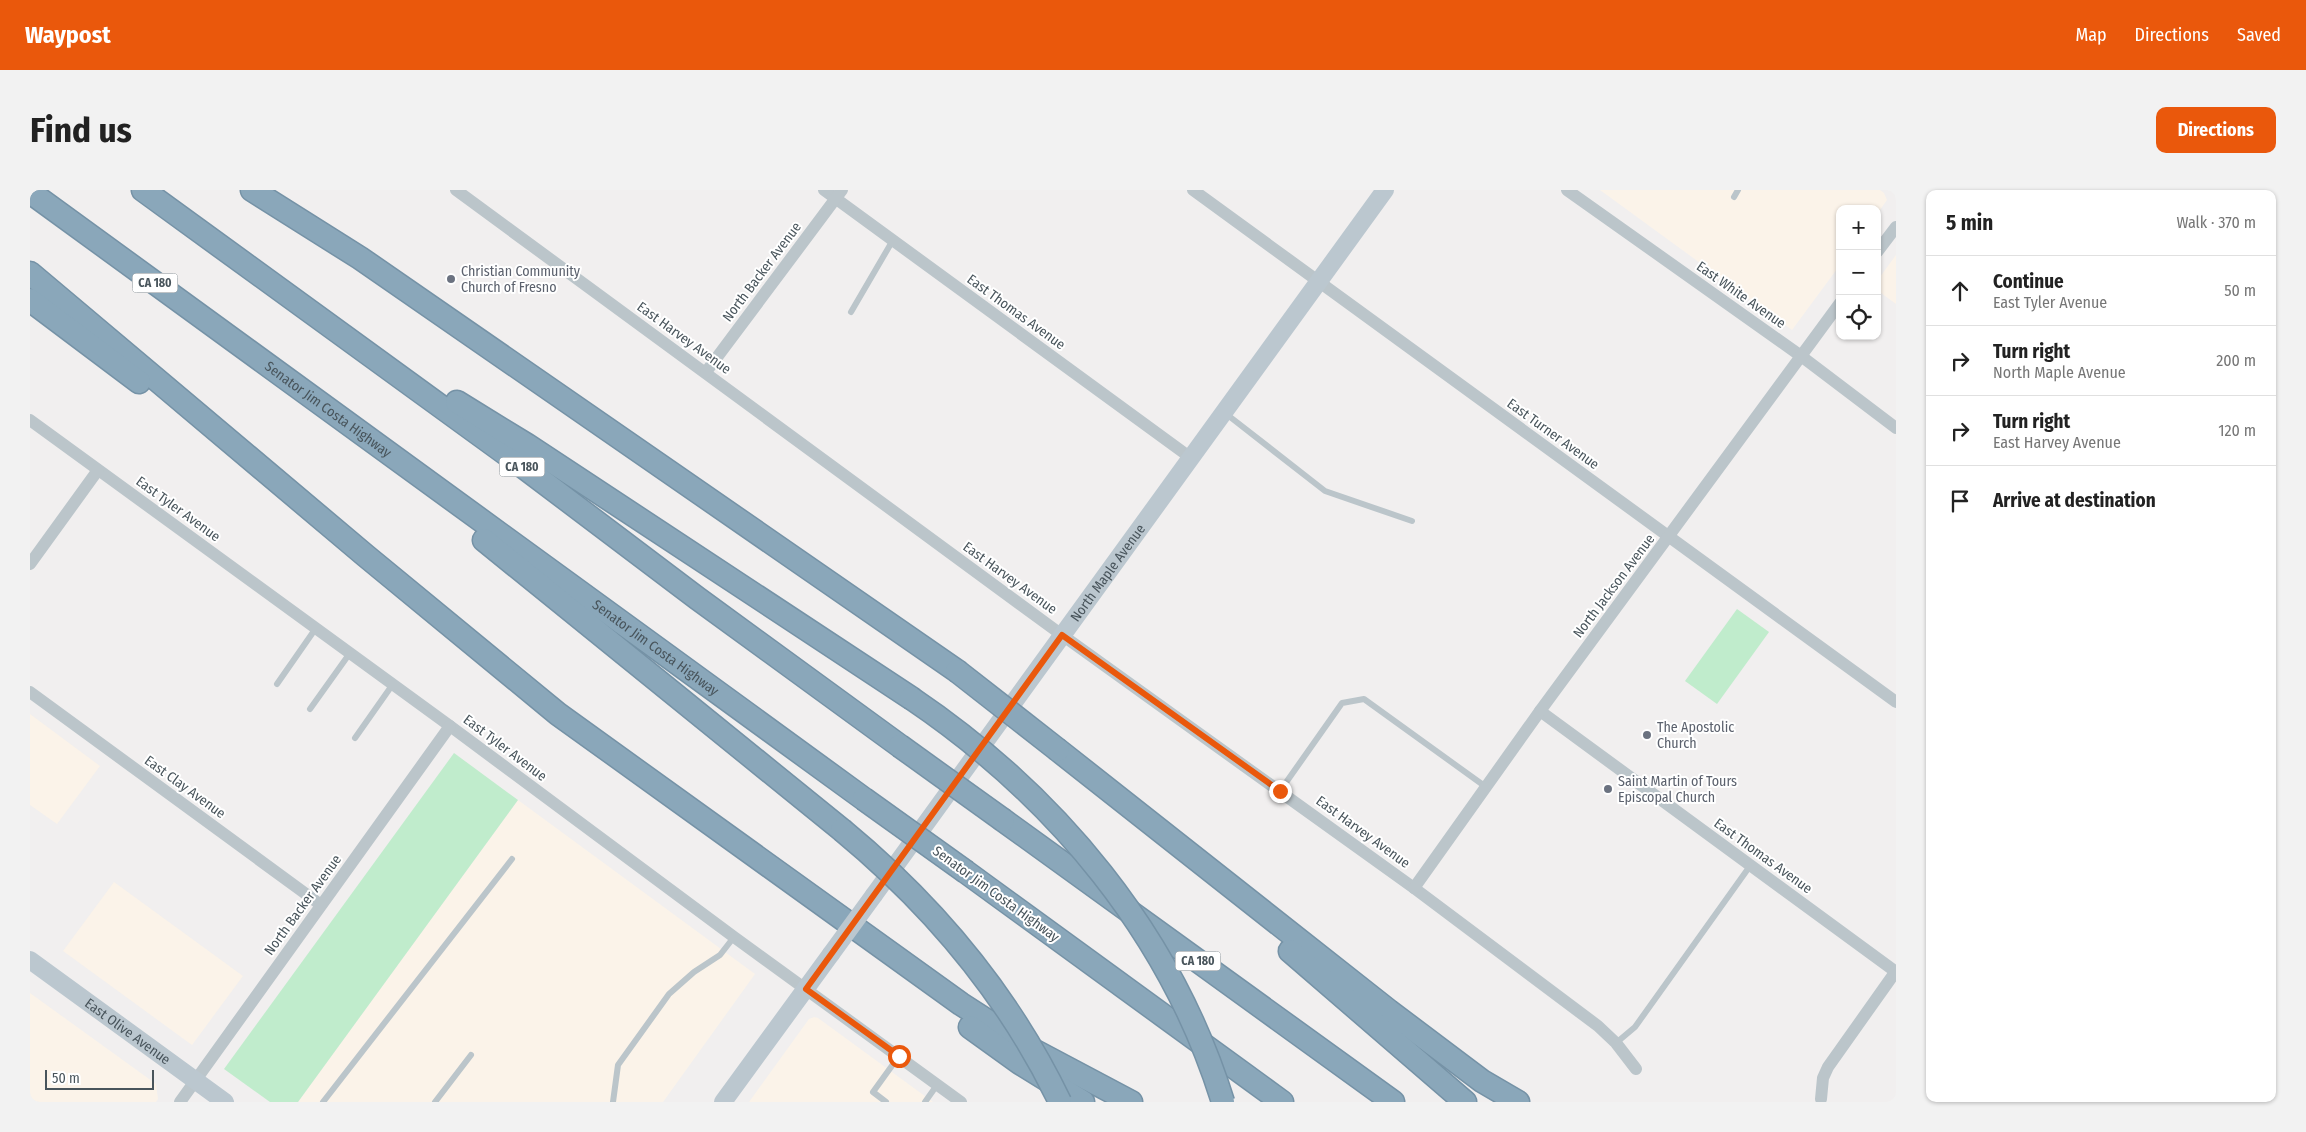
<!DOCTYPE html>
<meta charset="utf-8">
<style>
:root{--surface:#fff;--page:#f2f2f2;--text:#222;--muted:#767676;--line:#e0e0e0;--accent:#ea580c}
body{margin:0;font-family:"Fira Sans Condensed",sans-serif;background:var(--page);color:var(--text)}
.controls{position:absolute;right:15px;top:15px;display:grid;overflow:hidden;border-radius:10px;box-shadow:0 1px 4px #0004}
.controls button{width:45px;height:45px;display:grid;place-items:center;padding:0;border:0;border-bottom:1px solid var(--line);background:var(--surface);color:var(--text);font:25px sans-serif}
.scale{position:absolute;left:15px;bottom:12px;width:109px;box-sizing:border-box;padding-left:5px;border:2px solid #48545b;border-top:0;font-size:14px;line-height:18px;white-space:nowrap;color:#48545b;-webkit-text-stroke:4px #fff;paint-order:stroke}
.stop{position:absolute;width:15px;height:15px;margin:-11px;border:4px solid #ea580c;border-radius:50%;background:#fff}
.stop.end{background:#ea580c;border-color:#fff;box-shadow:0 1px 5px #0008}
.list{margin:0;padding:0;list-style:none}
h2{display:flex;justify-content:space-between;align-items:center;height:65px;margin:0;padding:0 20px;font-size:21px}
h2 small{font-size:16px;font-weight:400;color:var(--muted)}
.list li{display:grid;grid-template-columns:32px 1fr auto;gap:15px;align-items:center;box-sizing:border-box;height:70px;padding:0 20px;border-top:1px solid var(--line)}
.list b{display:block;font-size:19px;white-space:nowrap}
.list p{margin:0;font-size:16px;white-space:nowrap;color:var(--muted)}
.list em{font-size:16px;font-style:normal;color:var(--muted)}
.icon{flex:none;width:28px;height:28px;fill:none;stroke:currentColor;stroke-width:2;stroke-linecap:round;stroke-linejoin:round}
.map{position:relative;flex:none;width:1866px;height:912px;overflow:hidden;border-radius:10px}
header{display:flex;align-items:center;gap:30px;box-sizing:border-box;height:70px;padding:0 25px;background:var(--accent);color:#fff}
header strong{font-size:24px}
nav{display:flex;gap:28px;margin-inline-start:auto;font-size:18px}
.intro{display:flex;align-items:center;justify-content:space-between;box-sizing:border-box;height:120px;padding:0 30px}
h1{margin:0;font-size:35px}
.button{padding:12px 22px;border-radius:10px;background:var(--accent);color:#fff;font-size:18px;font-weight:700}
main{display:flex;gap:30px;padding:0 30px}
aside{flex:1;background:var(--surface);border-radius:10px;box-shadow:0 1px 4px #0004}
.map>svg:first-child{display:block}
</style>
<header>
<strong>Waypost</strong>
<nav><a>Map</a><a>Directions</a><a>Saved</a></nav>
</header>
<div class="intro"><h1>Find us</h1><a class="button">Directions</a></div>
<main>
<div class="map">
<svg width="1866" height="912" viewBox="0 0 1866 912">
<rect width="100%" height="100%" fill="#f1efef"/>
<g fill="#fbf3e9">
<polygon points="1570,0 1850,0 1854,3 1857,10 1847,24 1847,19 1810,19 1810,75 1762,140"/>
<polygon points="1866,65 1866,114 1847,100 1847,91"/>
<polygon points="0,524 70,576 27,634 0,615"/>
<polygon points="488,610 725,784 633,912 268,912"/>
<polygon points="84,692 213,786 162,855 33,761"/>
<polygon points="0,803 126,894 128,909 126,912 0,912"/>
<polygon points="784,827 788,828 903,912 719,912 779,829"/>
</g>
<g fill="#c0eccc">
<polygon points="1707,419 1739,442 1687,514 1655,491"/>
<polygon points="424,563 488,610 268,912 240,912 194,879"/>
</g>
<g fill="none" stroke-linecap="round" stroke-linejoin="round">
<g stroke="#7592a6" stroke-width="25">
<g id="highway">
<polyline points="113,0 479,266 667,408 870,556"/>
<polyline points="222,0 330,68 927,481"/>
<path id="s3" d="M0 2 834 609"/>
<polyline points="0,83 336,366 528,524 931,814 1001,859 1101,912"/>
<polyline points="0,110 109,192"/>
<polyline points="427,212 497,255 881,508"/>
<polyline points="454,350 812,640"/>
<polyline points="1028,560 1359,821 1452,891 1488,912"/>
<polyline points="973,630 1363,912"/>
<polyline points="936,682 1252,912"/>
<polyline points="1260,761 1435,912"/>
<polyline points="940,837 990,873 1053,912"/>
</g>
</g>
<g stroke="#bbc5ca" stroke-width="6">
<polyline points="1704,7 1708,0"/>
<polyline points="821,122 863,50"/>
<polyline points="1195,223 1295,301 1382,331"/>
<polyline points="247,494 286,438"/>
<polyline points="280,519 320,463"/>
<polyline points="325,548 363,494"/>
<polyline points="1250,601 1312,513 1334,509 1456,597"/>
<polyline points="1586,853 1605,837 1720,676"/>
<polyline points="293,912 482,669"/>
<polyline points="405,912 441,865"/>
<polyline points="583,912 588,875 639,804 664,782 690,765 704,747"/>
<polyline points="856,912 843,902 869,866"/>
<polyline points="895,912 907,895"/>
</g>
<g stroke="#bbc5ca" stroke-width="12">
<polyline points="426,0 1032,445 1384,698 1568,836 1586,853 1606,879"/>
<polyline points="794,0 1161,268"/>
<polyline points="1163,0 1866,512"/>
<polyline points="1537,0 1771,166 1866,238"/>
<polyline points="1847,62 1866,37"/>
<polyline points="676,182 812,0"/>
<polyline points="0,230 420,536 704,747 931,912"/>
<polyline points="0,374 68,280"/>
<polyline points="0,502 291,715"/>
<polyline points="1510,521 1866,782"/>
<polyline points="1384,698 1510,521 1810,113"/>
<polyline points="1791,909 1793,888 1798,877 1866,781"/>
<polyline points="150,912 420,536"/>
</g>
<g stroke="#bbc7cf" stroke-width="18">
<path id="s1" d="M844 705 1355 0"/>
<path id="s2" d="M0 770 195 912"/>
<polyline points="693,912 801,764"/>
</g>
<use href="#highway" stroke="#8aa7ba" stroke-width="22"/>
<g stroke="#7592a6" stroke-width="25" stroke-linecap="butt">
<g id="highway-bridge">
<polyline points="927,481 1028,560"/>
<path d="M881 508C1026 606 1141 744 1193 912"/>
<polyline points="870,556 973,630"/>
<polyline points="834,609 936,682"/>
<path d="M812 640C904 716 978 804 1030 912"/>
</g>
</g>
<polyline stroke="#bbc7cf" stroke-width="18" points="801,764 844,705"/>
<use href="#highway-bridge" stroke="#8aa7ba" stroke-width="22"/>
</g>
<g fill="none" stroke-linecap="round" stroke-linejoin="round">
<polyline stroke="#ea580c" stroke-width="6" points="869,866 776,799 1032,445 1250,601"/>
</g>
<g fill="#6b7280" stroke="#fff" stroke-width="2">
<circle cx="421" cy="89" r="5"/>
<circle cx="1617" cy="545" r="5"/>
<circle cx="1578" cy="599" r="5"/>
</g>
<g text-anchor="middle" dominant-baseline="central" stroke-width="4" stroke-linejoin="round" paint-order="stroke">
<g fill="#fff" stroke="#7f878c" stroke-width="1">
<rect x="102.5" y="83.5" width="45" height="19" rx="4"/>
<rect x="469.5" y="267.5" width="45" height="19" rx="4"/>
<rect x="1145.5" y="761.5" width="45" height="19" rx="4"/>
</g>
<g font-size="12" font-weight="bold" fill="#48545b">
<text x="125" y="93">CA 180</text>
<text x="492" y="277">CA 180</text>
<text x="1168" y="771">CA 180</text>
</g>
<g font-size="14" fill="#5b616d" stroke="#fff" text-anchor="start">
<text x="431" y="81">Christian Community<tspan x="431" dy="16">Church of Fresno</tspan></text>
<text x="1627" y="537">The Apostolic<tspan x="1627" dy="16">Church</tspan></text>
<text x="1588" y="591">Saint Martin of Tours<tspan x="1588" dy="16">Episcopal Church</tspan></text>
</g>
<g font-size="14" fill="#48545b" stroke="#fff">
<text transform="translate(732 82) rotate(-53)">North Backer Avenue</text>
<text transform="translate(1711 105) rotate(35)">East White Avenue</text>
<text transform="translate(986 122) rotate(36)">East Thomas Avenue</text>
<text transform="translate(654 148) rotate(36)">East Harvey Avenue</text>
<text stroke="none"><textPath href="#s3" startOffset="369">Senator Jim Costa Highway</textPath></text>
<text transform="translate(1523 244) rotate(36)">East Turner Avenue</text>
<text transform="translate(148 319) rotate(36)">East Tyler Avenue</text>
<text stroke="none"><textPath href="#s1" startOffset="398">North Maple Avenue</textPath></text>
<text transform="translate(980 388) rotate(36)">East Harvey Avenue</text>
<text transform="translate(1584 396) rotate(-53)">North Jackson Avenue</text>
<text stroke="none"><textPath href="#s3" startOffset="774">Senator Jim Costa Highway</textPath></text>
<text transform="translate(475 558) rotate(37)">East Tyler Avenue</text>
<text transform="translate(155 597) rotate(36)">East Clay Avenue</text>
<text transform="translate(1333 642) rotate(36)">East Harvey Avenue</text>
<text transform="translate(1733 666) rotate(36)">East Thomas Avenue</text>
<text transform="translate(966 704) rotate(36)">Senator Jim Costa Highway</text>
<text transform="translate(273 715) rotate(-54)">North Backer Avenue</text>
<text stroke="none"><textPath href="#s2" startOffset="121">East Olive Avenue</textPath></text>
</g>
</g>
</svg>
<div class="controls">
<button>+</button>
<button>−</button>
<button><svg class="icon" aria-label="locate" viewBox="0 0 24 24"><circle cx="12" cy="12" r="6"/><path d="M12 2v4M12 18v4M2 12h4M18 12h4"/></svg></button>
</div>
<div class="scale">50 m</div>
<div class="stop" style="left:869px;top:866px"></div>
<div class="stop end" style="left:1250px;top:601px"></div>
</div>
<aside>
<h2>5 min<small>Walk · 370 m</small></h2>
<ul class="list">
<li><svg class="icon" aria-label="ahead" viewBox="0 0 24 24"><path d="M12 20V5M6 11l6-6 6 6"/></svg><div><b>Continue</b><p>East Tyler Avenue</p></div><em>50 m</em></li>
<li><svg class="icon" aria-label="right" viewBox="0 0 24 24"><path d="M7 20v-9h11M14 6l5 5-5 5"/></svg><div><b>Turn right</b><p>North Maple Avenue</p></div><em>200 m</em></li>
<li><svg class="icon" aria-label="right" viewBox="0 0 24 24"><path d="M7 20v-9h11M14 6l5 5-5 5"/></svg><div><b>Turn right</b><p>East Harvey Avenue</p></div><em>120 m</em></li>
<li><svg class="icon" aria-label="arrive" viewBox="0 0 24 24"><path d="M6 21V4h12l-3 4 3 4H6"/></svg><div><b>Arrive at destination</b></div></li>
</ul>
</aside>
</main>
